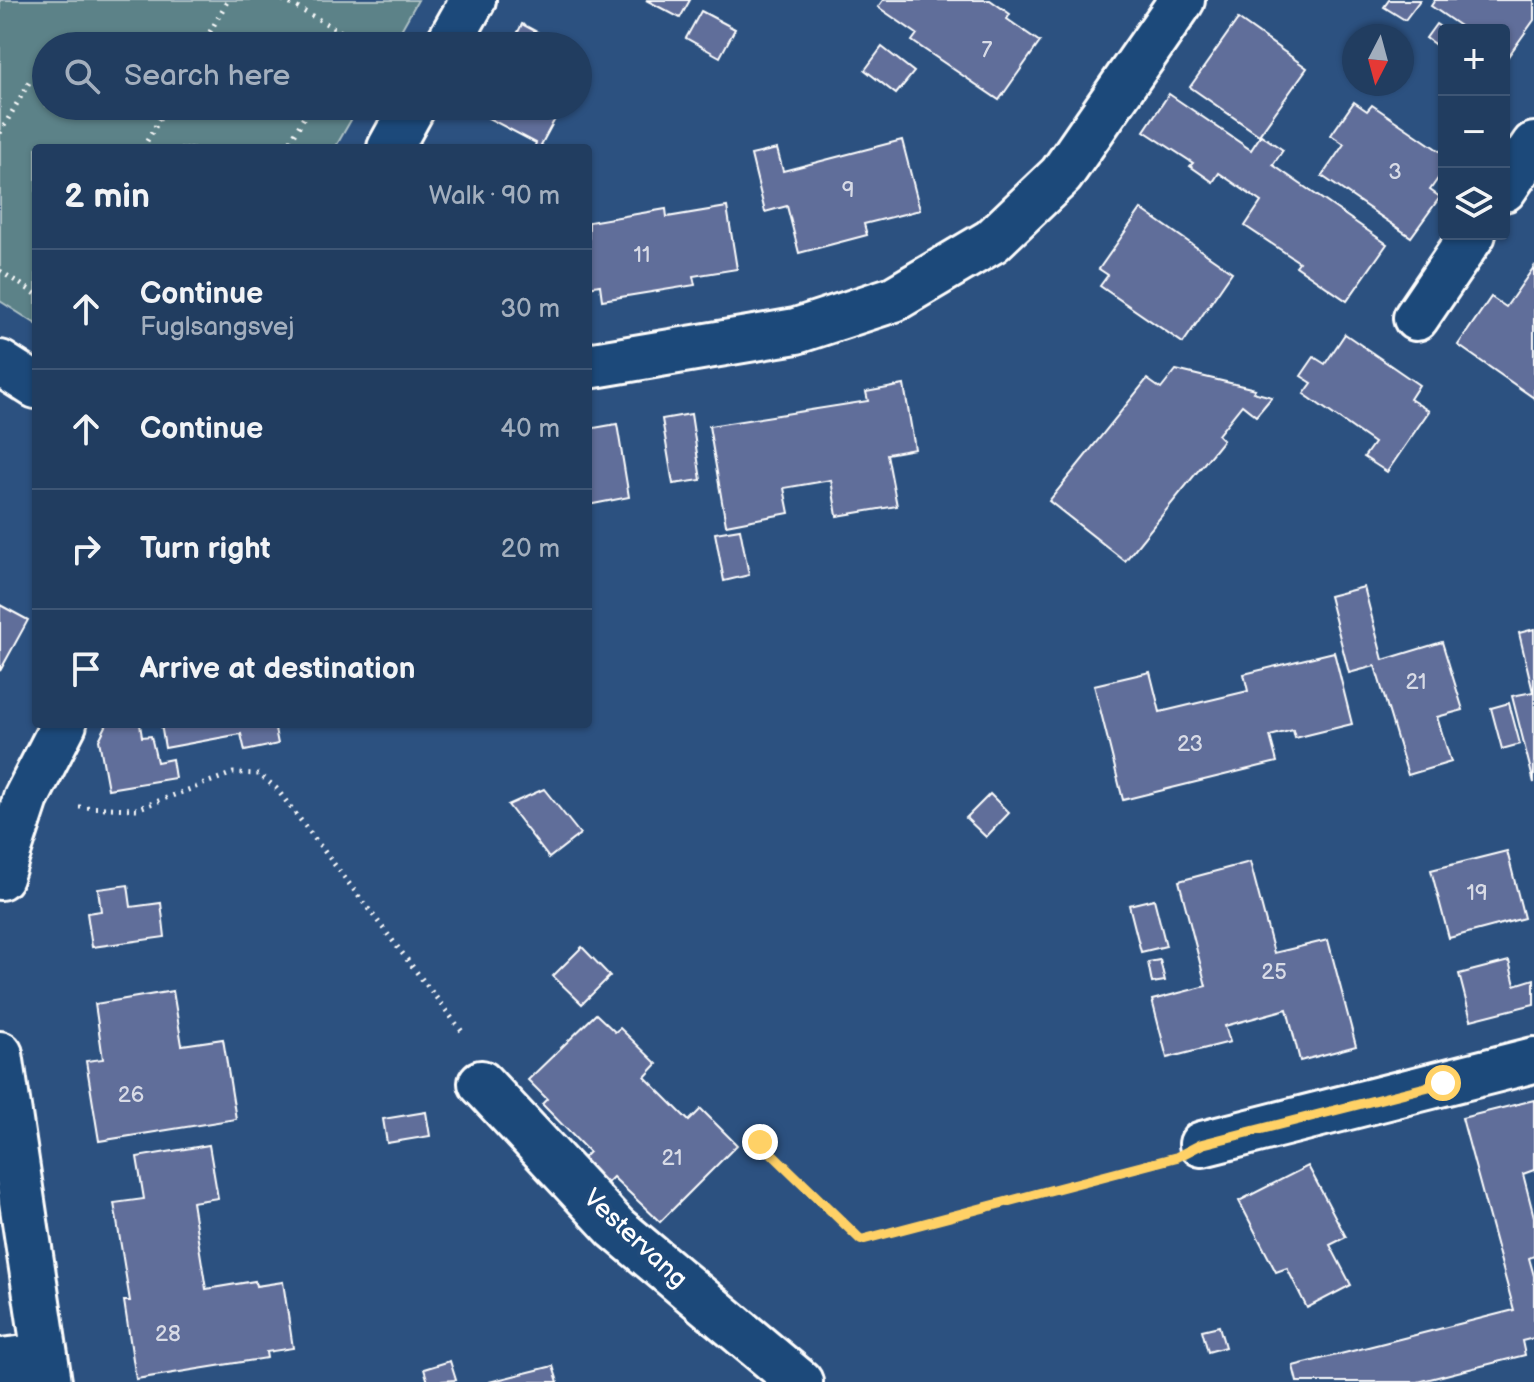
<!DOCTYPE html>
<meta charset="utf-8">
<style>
:root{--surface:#213d60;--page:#294466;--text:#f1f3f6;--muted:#a2aebd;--line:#3e5675}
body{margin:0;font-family:"Balsamiq Sans",sans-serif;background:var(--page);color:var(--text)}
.controls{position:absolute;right:24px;top:24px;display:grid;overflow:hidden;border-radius:8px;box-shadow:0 2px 6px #0004}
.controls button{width:72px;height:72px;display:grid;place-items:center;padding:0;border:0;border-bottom:2px solid var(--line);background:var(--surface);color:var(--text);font:40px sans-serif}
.compass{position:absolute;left:1342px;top:24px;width:72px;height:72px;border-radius:50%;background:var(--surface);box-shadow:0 2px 6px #0004;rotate:186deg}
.stop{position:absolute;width:24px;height:24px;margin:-18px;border:6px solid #ffd166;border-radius:50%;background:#fff}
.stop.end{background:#ffd166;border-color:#fff;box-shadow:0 2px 8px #0008}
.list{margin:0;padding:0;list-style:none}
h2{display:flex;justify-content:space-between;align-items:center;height:104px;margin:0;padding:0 32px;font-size:34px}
h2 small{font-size:26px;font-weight:400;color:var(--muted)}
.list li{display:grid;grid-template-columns:52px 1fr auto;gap:24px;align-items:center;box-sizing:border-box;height:120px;padding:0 32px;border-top:2px solid var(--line)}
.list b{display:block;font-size:30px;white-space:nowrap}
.list p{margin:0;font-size:26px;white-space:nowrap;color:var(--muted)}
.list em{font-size:26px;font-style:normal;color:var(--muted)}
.icon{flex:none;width:44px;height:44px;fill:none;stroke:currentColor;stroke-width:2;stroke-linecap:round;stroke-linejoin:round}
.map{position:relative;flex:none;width:1534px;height:1382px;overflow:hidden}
.search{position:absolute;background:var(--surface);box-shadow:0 2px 6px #0004;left:32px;top:32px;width:560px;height:88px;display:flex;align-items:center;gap:20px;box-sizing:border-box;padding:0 28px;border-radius:44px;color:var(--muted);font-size:30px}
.panel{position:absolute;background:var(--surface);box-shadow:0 2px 6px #0004;left:32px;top:144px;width:560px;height:584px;border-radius:8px}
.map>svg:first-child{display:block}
</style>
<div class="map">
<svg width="1534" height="1382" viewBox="0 0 1534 1382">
<rect width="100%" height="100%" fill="#2c5180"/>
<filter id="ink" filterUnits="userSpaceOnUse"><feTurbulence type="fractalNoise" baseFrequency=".0125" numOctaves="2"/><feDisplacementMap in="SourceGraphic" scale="16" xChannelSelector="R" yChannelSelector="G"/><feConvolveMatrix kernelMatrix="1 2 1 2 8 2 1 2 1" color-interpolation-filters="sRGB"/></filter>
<g filter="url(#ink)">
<polygon fill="#5b8288" stroke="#adc0c4" stroke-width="2" points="0,0 418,0 392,46 46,46 46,106 359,106 335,148 36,148 36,324 0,301"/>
<g fill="#616e9a" stroke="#fff" stroke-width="2">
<polygon points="646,0 690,0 680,18"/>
<polygon points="883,0 990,0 1010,14 1007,19 1040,42 999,100 912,41 917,34 878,7"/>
<polygon points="1389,0 1420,0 1405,20 1384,7"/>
<polygon points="1435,0 1534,0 1534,20 1507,58 1504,56 1504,30 1466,30 1431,6"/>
<polygon points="701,11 735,29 720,57 686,38"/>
<polygon points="1238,19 1307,68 1259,135 1190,87"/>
<polygon points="522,24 563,46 511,46"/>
<polygon points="1436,24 1445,30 1444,51 1426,38"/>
<polygon points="882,47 914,72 896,94 865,70"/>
<polygon points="1169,94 1251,150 1261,135 1283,150 1273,165 1387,244 1347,301 1296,266 1299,262 1245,226 1261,202 1219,173 1213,182 1190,166 1193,163 1144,131"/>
<polygon points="1354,102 1367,111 1372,105 1444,154 1444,170 1430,190 1440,197 1411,237 1322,176 1344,144 1331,135"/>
<polygon points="478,106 562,106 541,145 546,148 534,148 536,143 475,111"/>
<polygon points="902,140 920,210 864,224 867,235 799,253 787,206 765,212 751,155 777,149 783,171"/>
<polygon points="727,207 737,269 693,276 695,285 602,300 600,285 588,287 589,222 666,209 667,217"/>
<polygon points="1141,209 1232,272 1183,343 1100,286 1108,275 1099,269"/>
<polygon points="1534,267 1534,398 1458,345 1491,297 1506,307"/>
<polygon points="1345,334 1419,385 1410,399 1429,411 1387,472 1364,457 1374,443 1304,394 1312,383 1301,376 1314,357 1325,364"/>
<polygon points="1176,370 1255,389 1253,392 1272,397 1256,416 1242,405 1218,435 1223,440 1125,561 1049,501 1147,379 1161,389"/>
<polygon points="904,385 915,449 887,454 897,506 837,516 831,480 784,488 789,513 726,525 709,426 868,401 866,392"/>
<polygon points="691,414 701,480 673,484 662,419"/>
<polygon points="617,424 629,497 588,505 588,429"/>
<polygon points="740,529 749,575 724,581 715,533"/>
<polygon points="1364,587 1383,660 1442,642 1463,710 1437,717 1451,762 1408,775 1375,666 1349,673 1329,596"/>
<polygon points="0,605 28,620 0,671"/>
<polygon points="1534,629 1534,783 1512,696 1533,692 1519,633"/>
<polygon points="1334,652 1352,724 1295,738 1293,730 1270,736 1277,762 1123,800 1094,685 1150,672 1160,712 1248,691 1244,674"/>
<polygon points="1509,703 1520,744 1502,749 1491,708"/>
<polygon points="107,724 140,724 142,737 151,736 157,762 172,759 175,778 108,789 99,740"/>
<polygon points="161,724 274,724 278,744 245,751 241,734 165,748"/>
<polygon points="544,789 580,834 549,858 508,805"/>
<polygon points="990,794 1009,813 986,837 966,818"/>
<polygon points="1507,851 1524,918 1449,938 1431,870"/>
<polygon points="1250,862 1274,953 1328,940 1356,1046 1300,1061 1287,1009 1225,1026 1230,1042 1167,1058 1152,1000 1206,986 1179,881"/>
<polygon points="128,885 131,907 161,903 165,937 92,947 87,913 101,911 98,889"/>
<polygon points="1154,899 1166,946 1141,952 1129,905"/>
<polygon points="582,947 610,976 582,1004 553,976"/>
<polygon points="1160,960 1165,981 1152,983 1148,962"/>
<polygon points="1509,961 1515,985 1534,979 1534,1004 1471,1020 1459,974"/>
<polygon points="173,991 182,1045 223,1039 236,1119 99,1141 86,1061 103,1059 95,1004"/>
<polygon points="596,1014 615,1032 620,1028 657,1064 645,1077 689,1121 701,1109 737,1145 660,1222 613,1177 605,1185 580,1161 589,1152 542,1104 547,1099 528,1080"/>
<polygon points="1534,1100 1534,1170 1523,1174 1534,1217 1534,1256 1529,1258 1534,1276 1534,1338 1522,1341 1525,1355 1418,1382 1297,1382 1293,1366 1514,1310 1462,1118"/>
<polygon points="426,1112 430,1136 387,1143 383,1119"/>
<polygon points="209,1145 218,1198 192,1202 206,1289 255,1281 256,1286 283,1282 293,1348 266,1352 267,1358 136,1379 124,1301 130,1301 114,1203 144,1199 137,1157"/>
<polygon points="1308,1166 1346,1237 1330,1245 1351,1285 1307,1308 1287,1268 1276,1272 1239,1201"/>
<polygon points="1219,1326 1225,1347 1208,1352 1202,1330"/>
<polygon points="450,1361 456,1380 428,1382 424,1369"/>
<polygon points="553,1366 558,1382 489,1382"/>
</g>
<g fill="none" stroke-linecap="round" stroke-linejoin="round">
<g stroke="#fff" stroke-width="50">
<g id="minor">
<polyline points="447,46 473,0"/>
<polyline points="390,148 413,106"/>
<polyline points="1504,189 1534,145"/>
<polyline points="1416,318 1473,234"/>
<polyline points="0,363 36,386"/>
<polyline points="588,366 796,331 894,299 992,241 1061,175 1182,0"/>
<polyline points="0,877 26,798 64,724"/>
<polyline points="0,1054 49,1382"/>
<polyline points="481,1083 616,1228 800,1382"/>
<polyline points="1202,1144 1534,1060"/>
<polyline points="0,1361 44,1356"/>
</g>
</g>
<g stroke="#fff" stroke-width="5" stroke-dasharray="2 6" stroke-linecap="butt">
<polyline points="283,0 349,36 343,46"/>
<polyline points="202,46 228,0"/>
<polyline points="0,133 31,79"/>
<polyline points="143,148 167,106"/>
<polyline points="287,148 310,106"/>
<polyline points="0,271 36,294"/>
<polyline points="79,807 137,809 233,773 259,774 276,788 464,1034"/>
<polyline points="760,1142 861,1240 1157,1162"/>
</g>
<use href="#minor" stroke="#1f4a7a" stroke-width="44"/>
</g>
</g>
<g fill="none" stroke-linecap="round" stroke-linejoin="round" filter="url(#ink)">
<polyline stroke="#ffd166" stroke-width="10" points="760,1142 861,1240 1177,1157 1202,1144 1443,1083"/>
</g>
<g text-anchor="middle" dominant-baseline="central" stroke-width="8" stroke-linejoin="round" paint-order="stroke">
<g font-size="22" fill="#d8dbe6">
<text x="987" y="50">7</text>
<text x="1395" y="172">3</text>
<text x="848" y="190">9</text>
<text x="642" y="255">11</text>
<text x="1416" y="682">21</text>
<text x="1190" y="744">23</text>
<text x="1477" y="893">19</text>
<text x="1274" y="972">25</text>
<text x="131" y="1095">26</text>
<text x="672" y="1158">21</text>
<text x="168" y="1334">28</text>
</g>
<g font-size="26" fill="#fff" stroke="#1f4a7a">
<text transform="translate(635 1239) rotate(43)">Vestervang</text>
</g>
</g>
</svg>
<div class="controls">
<button>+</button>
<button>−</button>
<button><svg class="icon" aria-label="layers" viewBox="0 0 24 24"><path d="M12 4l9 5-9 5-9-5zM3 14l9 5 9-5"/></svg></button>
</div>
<svg class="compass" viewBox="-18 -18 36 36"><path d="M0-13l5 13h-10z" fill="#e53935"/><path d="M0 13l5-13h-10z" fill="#a2aebd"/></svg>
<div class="stop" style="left:1443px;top:1083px"></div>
<div class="stop end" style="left:760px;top:1142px"></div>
<div class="search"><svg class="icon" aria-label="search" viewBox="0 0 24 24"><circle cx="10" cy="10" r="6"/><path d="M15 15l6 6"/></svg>Search here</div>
<section class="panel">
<h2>2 min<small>Walk · 90 m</small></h2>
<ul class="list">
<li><svg class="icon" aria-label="ahead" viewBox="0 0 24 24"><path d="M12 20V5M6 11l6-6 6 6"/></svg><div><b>Continue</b><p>Fuglsangsvej</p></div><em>30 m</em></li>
<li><svg class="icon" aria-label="ahead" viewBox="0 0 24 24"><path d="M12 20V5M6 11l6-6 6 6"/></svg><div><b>Continue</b></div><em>40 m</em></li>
<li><svg class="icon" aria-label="right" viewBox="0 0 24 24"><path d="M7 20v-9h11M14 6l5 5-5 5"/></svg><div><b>Turn right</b></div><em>20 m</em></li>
<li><svg class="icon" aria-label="arrive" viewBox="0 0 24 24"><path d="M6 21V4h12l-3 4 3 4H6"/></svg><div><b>Arrive at destination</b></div></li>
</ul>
</section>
</div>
